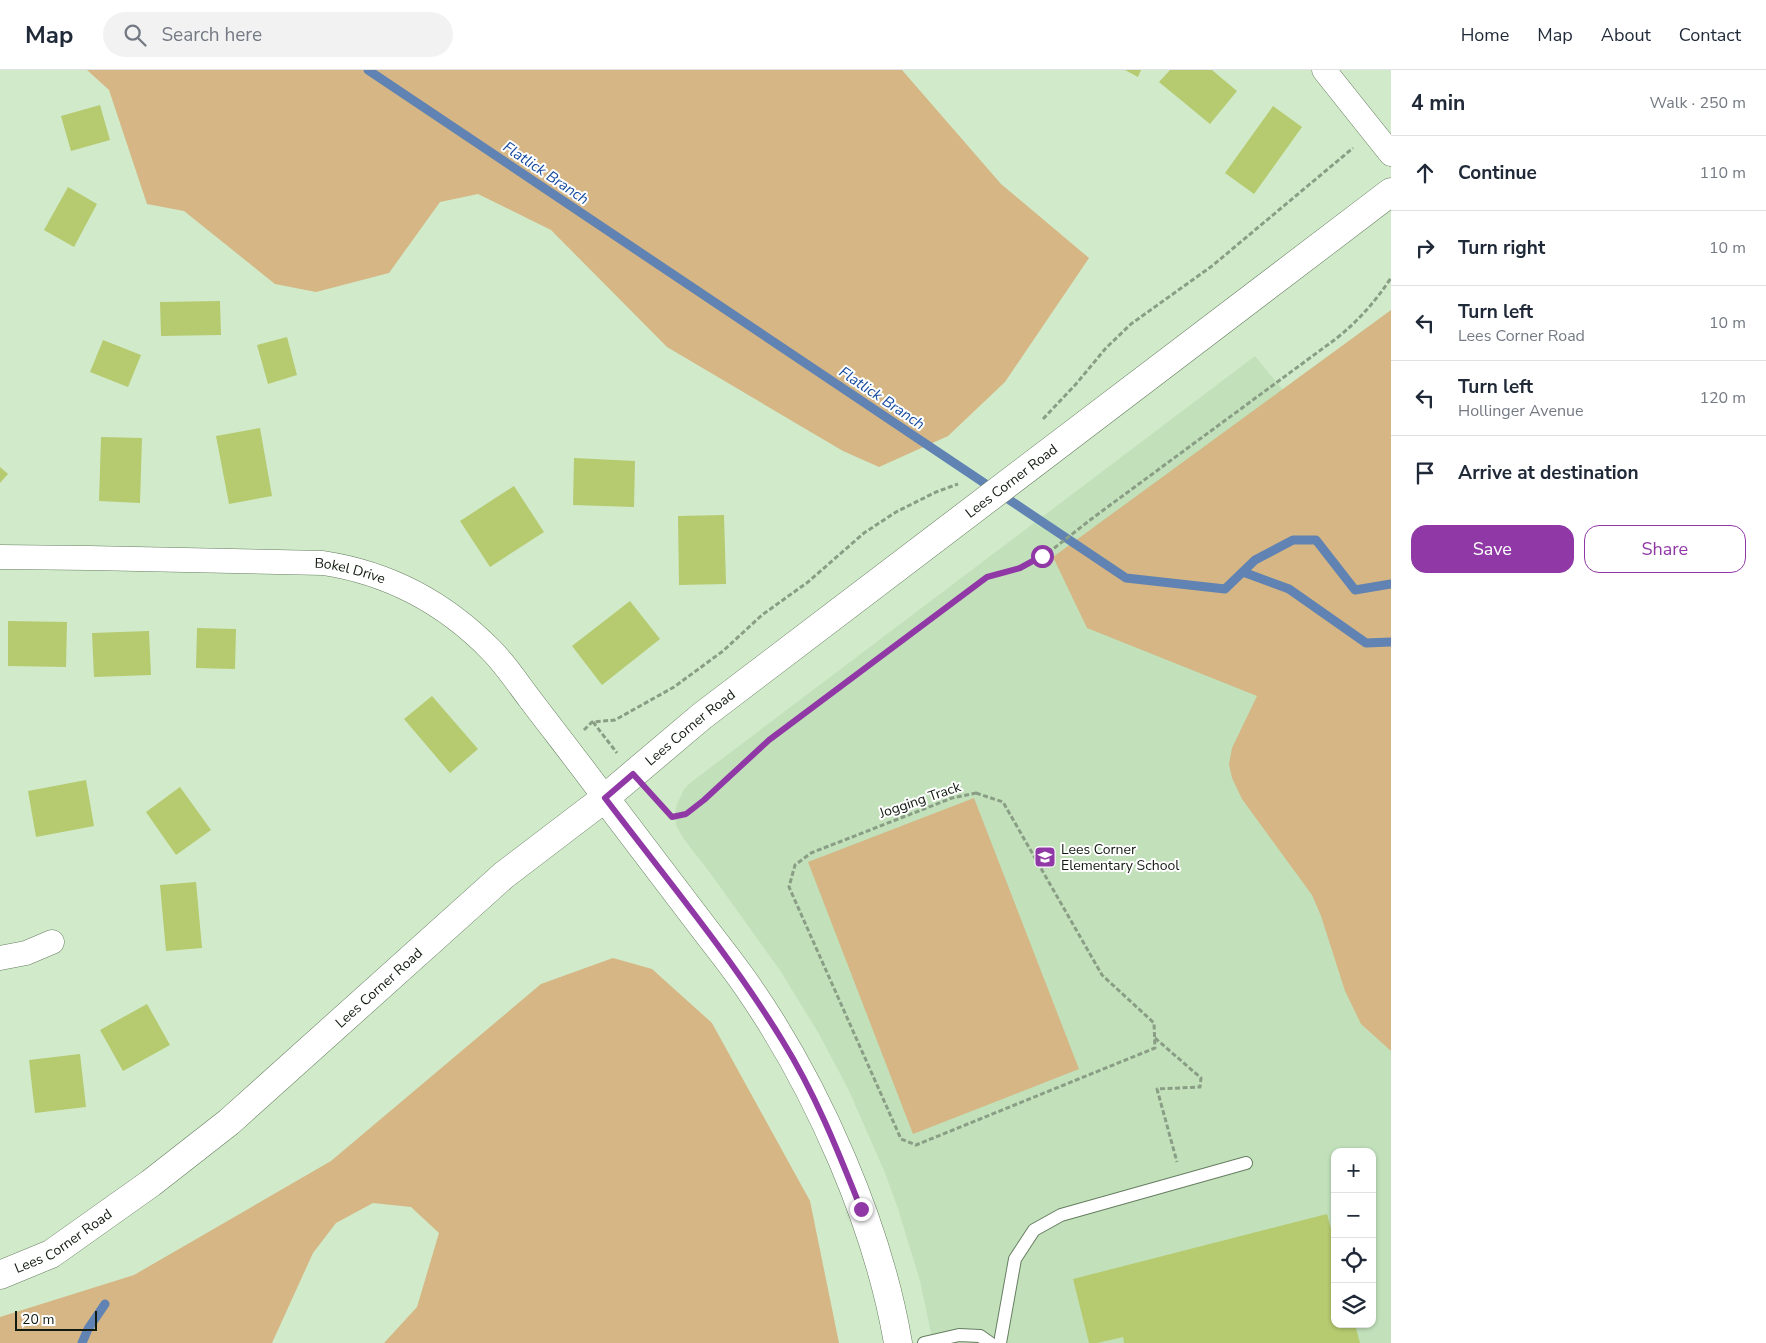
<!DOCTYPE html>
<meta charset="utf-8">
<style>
:root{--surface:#fff;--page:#f2f2f3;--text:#1f2937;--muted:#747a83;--line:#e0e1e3;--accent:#9039a6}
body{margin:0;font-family:"Nunito Sans",sans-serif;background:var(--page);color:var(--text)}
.controls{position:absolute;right:15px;bottom:15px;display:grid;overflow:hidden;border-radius:10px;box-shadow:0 1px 4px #0004}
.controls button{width:45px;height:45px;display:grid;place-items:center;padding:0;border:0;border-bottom:1px solid var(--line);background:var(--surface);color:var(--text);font:25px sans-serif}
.scale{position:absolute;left:15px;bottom:12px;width:82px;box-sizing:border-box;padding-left:5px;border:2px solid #121b10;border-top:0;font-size:14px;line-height:18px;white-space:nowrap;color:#121b10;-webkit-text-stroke:4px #fff;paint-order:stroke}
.stop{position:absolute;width:15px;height:15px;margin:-11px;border:4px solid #9039a6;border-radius:50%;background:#fff}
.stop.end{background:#9039a6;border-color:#fff;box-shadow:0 1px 5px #0008}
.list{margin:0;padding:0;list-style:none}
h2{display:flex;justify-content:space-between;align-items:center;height:65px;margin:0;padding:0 20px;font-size:21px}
h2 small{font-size:16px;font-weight:400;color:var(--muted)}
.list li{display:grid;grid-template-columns:32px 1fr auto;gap:15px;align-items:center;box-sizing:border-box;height:75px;padding:0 20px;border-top:1px solid var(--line)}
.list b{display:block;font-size:19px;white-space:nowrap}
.list p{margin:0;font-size:16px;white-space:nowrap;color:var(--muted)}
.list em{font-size:16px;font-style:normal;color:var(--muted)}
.actions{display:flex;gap:10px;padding:15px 20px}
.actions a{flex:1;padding:11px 0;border:1px solid var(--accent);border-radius:15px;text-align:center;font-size:18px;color:var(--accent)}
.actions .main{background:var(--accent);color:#fff}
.icon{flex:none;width:28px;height:28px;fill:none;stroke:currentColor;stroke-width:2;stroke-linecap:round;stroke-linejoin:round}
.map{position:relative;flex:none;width:1391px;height:1273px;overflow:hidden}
header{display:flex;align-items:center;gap:30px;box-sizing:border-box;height:70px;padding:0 25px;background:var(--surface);border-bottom:1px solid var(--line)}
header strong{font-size:24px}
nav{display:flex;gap:28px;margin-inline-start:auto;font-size:18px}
.search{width:350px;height:45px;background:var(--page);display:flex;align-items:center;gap:12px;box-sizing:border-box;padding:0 18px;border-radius:28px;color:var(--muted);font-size:19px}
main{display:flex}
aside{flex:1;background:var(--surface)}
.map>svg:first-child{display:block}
</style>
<header>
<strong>Map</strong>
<div class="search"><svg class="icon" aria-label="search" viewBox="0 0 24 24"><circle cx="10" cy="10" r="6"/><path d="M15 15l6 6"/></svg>Search here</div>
<nav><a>Home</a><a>Map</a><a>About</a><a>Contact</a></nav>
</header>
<main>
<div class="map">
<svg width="1391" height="1273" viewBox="0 0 1391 1273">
<rect width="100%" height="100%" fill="#d1ebca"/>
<path fill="#c2e1bb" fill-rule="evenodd" d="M1255 286 1391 451V1273H933L920 1211 898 1139 885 1103 849 1021 819 964 781 902 713 807 683 768 676 755 675 742 677 734 684 719 690 713ZM1335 1082H1372V1254H1335Z"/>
<g fill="#d5b684">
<polygon points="87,0 902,0 1001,114 1089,188 1005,312 948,366 879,397 843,381 667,277 551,160 478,124 440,132 389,203 316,222 275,214 184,141 147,134 109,20"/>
<polygon points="1391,240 1391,981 1361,954 1345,921 1321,846 1312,825 1242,729 1232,708 1229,694 1232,678 1257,626 1087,558 1053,487"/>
<polygon points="974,728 1079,999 913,1064 808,792"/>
<polygon points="613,888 652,899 712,953 810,1131 839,1273 384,1273 417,1237 439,1163 411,1137 373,1133 336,1153 313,1183 272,1273 0,1273 0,1247 134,1205 331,1091 541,914"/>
</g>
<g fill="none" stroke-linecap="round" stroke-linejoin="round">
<g stroke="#6083b3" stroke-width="9">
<polyline points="368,0 1126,508 1225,519 1255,490 1293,470 1316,470 1355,520 1391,514"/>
<polyline points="1243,502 1289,519 1366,573 1391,572"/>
<polyline points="82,1273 88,1259 105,1234"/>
</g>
</g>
<g fill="#b6ca70">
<polygon points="1125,0 1141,0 1138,7"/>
<polygon points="1170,0 1212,0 1237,21 1210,54 1159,12"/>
<polygon points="100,35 110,70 71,81 61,46"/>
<polygon points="1273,36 1302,57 1254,124 1225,103"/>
<polygon points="68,117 97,134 74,177 44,160"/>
<polygon points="220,231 221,265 161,266 160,232"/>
<polygon points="287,267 297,305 268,314 257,275"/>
<polygon points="103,270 141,285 128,317 90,302"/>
<polygon points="260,358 272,426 229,434 216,366"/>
<polygon points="101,367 142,368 140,433 99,431"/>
<polygon points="574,388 635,391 634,437 573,435"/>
<polygon points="0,397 8,404 0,413"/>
<polygon points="514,416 544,462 490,497 460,451"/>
<polygon points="724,445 726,514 679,515 678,446"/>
<polygon points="630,531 660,569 602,615 572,576"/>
<polygon points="8,551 67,552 66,597 8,596"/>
<polygon points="197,558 236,559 235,599 196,598"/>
<polygon points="149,561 151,605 94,607 92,563"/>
<polygon points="432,626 478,679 450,703 404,649"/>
<polygon points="86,710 94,756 36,767 28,721"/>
<polygon points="180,717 211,760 176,785 146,742"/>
<polygon points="196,812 202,878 166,881 160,815"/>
<polygon points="147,934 170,975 123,1001 100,960"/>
<polygon points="80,984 86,1037 35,1043 29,990"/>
<polygon points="1327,1144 1335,1174 1335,1254 1355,1254 1360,1273 1124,1273 1123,1267 1097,1273 1089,1273 1073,1209"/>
</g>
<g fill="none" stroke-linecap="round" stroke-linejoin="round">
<g stroke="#667d60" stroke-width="14">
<g id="lane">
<polyline points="924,1273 959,1265 980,1266 990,1273"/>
<polyline points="1000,1273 1015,1189 1034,1160 1061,1145 1246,1093"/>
</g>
</g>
<g stroke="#667d60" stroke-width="25">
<g id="street">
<polyline points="1324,0 1391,84"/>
<path id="s1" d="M0 487 89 488 323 493C389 503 444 532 491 580 505 594 517 612 529 628 554 661 580 694 605 728"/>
<polyline points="0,888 26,883 52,872"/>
</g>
</g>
<g stroke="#667d60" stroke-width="29">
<g id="secondary">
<path d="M605 728C638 771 670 814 703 857 719 878 736 899 750 920 818 1019 878 1155 898 1273"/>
<path id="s2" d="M0 1205 51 1184 151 1113 229 1052 504 805 605 728 702 646 1391 122"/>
</g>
</g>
<g stroke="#8a9e85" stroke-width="3" stroke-dasharray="5 2.5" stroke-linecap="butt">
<polyline points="1043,349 1076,314 1106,278 1131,254 1212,196 1353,78"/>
<polyline points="593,652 617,683"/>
<polyline points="584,660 592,652 615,650 674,617 723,581 762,545 808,512 864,463 896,442 936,422 958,414"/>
<polygon points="976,723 1003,732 1102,905 1154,953 1155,978 916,1075 901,1069 789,817 795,795 811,783 952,728"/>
<path d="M651 724 672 747 686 744 704 730 769 670 987 507 1020 498 1053 479 1094 447 1337 268C1360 249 1374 233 1391 208"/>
<polyline points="1155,968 1201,1008 1200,1017 1157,1019 1177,1092"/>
</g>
<use href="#lane" stroke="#fff" stroke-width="12"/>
<use href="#street" stroke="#fff" stroke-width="24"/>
<use href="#secondary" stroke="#fff" stroke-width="28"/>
</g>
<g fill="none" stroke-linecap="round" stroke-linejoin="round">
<path stroke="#9039a6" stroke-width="6" d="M861 1139C838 1081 815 1023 782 970 730 885 665 807 605 728L633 704 672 747 686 744 704 730 769 670 987 507 1020 498 1042 486"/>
</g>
<defs>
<g id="school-square" transform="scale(1.125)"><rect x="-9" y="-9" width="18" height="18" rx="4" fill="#9039a6" stroke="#fff"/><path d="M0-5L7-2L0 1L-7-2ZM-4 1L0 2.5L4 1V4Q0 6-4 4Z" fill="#fff"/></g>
</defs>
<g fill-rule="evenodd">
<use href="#school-square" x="1045" y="787"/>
</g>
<g text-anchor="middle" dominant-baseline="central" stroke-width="4" stroke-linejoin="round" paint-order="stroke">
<g font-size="14" fill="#121b10" stroke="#fff">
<text stroke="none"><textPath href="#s2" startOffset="1289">Lees Corner Road</textPath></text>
<text stroke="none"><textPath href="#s1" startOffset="351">Bokel Drive</textPath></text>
<text stroke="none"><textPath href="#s2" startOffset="884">Lees Corner Road</textPath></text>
<text transform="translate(920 730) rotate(-19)">Jogging Track</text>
<text stroke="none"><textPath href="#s2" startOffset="478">Lees Corner Road</textPath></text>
<text stroke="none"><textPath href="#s2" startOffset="72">Lees Corner Road</textPath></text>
</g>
<g font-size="14" fill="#121b10" stroke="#fff" text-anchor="start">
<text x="1061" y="779">Lees Corner<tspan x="1061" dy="16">Elementary School</tspan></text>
</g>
<g font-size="15" font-style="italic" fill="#144b9f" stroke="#fff">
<text transform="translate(546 103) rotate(34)">Flatlick Branch</text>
<text transform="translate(882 328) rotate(34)">Flatlick Branch</text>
</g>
</g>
</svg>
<div class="controls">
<button>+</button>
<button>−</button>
<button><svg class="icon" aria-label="locate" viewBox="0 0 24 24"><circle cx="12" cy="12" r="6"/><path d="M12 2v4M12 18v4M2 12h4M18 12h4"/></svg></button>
<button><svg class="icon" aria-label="layers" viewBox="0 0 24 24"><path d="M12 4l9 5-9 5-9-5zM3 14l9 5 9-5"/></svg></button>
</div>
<div class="scale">20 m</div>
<div class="stop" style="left:1042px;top:486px"></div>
<div class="stop end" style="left:861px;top:1139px"></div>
</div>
<aside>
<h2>4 min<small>Walk · 250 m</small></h2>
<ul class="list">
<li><svg class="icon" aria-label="ahead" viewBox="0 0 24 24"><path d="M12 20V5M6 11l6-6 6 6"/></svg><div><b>Continue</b></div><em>110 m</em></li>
<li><svg class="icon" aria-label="right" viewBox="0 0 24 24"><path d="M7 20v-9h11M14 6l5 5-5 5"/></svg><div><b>Turn right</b></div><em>10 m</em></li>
<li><svg class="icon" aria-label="left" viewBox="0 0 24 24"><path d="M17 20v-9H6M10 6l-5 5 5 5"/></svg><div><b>Turn left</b><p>Lees Corner Road</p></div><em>10 m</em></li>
<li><svg class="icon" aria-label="left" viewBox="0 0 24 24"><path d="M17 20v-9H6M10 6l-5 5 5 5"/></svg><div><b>Turn left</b><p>Hollinger Avenue</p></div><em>120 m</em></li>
<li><svg class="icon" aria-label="arrive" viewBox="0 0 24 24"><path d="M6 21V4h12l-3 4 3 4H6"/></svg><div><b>Arrive at destination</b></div></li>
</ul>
<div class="actions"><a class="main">Save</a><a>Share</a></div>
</aside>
</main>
